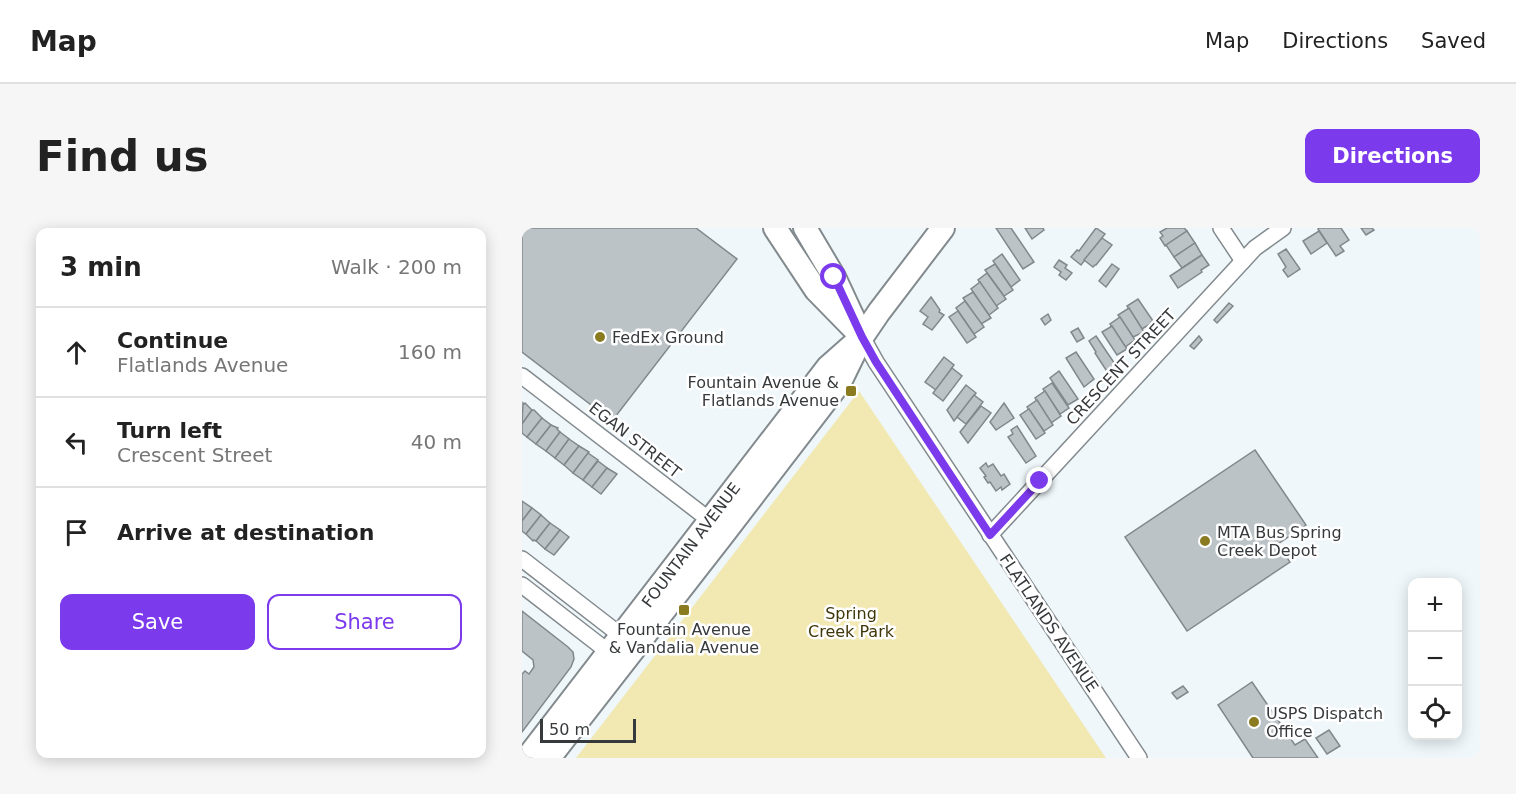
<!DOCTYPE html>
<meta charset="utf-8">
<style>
:root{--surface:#fff;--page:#f6f6f6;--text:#222;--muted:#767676;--line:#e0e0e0;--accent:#7c3aed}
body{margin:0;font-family:"DejaVu Sans",sans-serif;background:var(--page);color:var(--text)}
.controls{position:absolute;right:18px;bottom:18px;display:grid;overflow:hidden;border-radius:12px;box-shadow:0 3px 15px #0003}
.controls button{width:54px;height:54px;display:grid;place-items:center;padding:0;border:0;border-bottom:2px solid var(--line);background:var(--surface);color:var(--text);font:30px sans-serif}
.scale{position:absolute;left:18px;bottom:15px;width:96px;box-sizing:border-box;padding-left:6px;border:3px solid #373a3c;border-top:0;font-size:16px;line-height:21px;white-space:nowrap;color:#373a3c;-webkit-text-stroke:4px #fff;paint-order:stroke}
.stop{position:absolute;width:18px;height:18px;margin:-14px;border:4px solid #7c3aed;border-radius:50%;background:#fff}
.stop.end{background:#7c3aed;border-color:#fff;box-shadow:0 2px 6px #0008}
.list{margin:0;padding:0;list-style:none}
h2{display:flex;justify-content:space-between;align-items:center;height:78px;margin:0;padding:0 24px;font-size:26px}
h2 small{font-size:20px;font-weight:400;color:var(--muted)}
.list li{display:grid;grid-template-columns:39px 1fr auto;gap:18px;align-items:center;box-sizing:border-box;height:90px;padding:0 24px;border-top:2px solid var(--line)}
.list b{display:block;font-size:22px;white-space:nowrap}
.list p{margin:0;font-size:20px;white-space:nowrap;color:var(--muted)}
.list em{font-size:20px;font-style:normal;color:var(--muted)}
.actions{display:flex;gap:12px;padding:18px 24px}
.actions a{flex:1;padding:14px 0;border:2px solid var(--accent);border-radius:12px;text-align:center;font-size:21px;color:var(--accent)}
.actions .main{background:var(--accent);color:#fff}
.icon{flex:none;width:33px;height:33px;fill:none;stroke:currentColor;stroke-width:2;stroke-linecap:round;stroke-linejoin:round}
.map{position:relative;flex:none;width:958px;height:530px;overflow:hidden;border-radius:12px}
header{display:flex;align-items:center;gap:36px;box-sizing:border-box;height:84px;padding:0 30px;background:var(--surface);border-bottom:2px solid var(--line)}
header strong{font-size:28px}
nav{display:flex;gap:33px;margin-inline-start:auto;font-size:21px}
.intro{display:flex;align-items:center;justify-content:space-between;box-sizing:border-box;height:144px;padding:0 36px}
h1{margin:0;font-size:42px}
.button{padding:15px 27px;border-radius:12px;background:var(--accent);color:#fff;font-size:21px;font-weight:700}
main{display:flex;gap:36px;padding:0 36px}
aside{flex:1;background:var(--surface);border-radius:12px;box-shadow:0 3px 15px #0003}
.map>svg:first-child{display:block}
</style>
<header>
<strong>Map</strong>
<nav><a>Map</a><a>Directions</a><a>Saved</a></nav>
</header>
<div class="intro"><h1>Find us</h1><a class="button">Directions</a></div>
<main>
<aside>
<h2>3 min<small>Walk · 200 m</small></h2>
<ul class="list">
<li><svg class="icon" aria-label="ahead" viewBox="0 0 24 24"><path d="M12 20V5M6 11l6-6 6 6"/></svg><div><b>Continue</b><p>Flatlands Avenue</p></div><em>160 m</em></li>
<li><svg class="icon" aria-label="left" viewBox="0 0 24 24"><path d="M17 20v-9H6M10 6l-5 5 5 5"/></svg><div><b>Turn left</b><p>Crescent Street</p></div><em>40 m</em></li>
<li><svg class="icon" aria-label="arrive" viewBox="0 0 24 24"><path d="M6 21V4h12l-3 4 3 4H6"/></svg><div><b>Arrive at destination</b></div></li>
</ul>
<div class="actions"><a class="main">Save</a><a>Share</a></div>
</aside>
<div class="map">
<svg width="958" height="530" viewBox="0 0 958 530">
<rect width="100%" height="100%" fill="#eff7fb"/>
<polygon fill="#f1e8b2" points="337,163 584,530 54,530"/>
<g fill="#bcc3c7" stroke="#81888c" stroke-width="1.5">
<polygon points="0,0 174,0 215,31 90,193 0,124"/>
<polygon points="474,0 489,0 512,34 501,41"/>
<polygon points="503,0 521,0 522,2 510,11"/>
<polygon points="574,0 583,6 559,37 549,29 555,22 557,23"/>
<polygon points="645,0 662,0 665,3 643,18 638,10 641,8 638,4"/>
<polygon points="797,0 819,0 827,12 818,18 822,23 814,28 796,1"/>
<polygon points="839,0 850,0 852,2 844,7"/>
<polygon points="665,3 673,15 652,29 644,17"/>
<polygon points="797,3 805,15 789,26 781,13"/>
<polygon points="580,10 590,17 574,37 573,37 571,39 562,32"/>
<polygon points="673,15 680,27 660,40 652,29"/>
<polygon points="764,21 778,41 766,49 761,42 764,39 756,26"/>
<polygon points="480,26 498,52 489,59 471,33"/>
<polygon points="680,27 687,37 679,42 680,44 656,60 648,48"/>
<polygon points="537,32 545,37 543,40 550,45 544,52 537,47 539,44 532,39"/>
<polygon points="473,36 491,62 482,68 463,42"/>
<polygon points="590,36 597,41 584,59 577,53"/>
<polygon points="465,45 484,71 474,78 456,52"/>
<polygon points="458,54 476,80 467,87 449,61"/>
<polygon points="451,64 469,90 459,96 441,70"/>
<polygon points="409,69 418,82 417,84 422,87 410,102 401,96 406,89 398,83"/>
<polygon points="616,71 631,93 629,94 630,95 620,101 605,78"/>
<polygon points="443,73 462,99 452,106 434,80"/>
<polygon points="707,75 711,78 695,95 692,92"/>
<polygon points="607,80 622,104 611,109 596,87"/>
<polygon points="436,83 454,109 445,115 427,89"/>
<polygon points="526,86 529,92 523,97 519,91"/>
<polygon points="598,89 613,112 603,119 588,96"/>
<polygon points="590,98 605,121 595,127 580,104"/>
<polygon points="556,100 562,110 555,114 549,104"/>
<polygon points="574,108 595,139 586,145 573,125 574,124 567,113"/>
<polygon points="677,108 680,112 672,121 668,118"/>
<polygon points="554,124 572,151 562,159 544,130"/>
<polygon points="422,129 432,137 414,162 403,154"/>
<polygon points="430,140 440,148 421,173 411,165"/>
<polygon points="537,143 556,171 546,177 528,150"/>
<polygon points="530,155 547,180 538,186 521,161"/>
<polygon points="444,157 454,165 432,193 425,182"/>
<polygon points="523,163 539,188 529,195 513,170"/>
<polygon points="452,167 461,174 444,196 435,189"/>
<polygon points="515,172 531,197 522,203 505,179"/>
<polygon points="1,175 2,176 3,175 10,182 0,196"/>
<polygon points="482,175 492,190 474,202 468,194"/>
<polygon points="459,178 469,185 446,215 438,204"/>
<polygon points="507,181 523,205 514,211 498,187"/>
<polygon points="10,182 12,182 20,190 5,209 0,205 0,196"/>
<polygon points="20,190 29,197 14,216 5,209"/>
<polygon points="29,197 36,200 35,201 38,204 24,223 14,216"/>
<polygon points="495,198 514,228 504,235 486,209 491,206 489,202"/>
<polygon points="38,204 47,211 33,230 24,223"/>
<polygon points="47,211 57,218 42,237 33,230"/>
<polygon points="57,218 67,224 51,245 42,237"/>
<polygon points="733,222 784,297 756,316 768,334 665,403 603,309"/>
<polygon points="66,225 76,232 61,252 51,245"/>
<polygon points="76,233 85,240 70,259 61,252"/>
<polygon points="464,235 466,239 471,236 479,248 482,246 488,256 480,262 479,259 474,263 468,254 466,255 462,249 464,248 458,240"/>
<polygon points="85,240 95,246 79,266 70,259"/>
<polygon points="0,273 10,280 0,293"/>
<polygon points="10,280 19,287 4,306 0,303 0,293"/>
<polygon points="19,287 28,295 14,313 12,312 11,313 4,306"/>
<polygon points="28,295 38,302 23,321 14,313"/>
<polygon points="38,302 47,309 32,327 23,321"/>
<polygon points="0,383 46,419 51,424 52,431 49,439 0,504 0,446 3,443 7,446 12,439 11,432 0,423"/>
<polygon points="730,454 773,517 783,511 796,530 731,530 696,477"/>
<polygon points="661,458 666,464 655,471 650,465"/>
<polygon points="807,502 818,518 805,526 794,510"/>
</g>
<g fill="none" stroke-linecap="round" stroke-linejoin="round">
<g stroke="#838a8e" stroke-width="18">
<g id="minor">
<polyline points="699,0 721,33"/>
<polyline points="340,109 354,134 617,530"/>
<polyline points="0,148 194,297"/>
<polyline points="468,307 733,20 761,0"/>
<polyline points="0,331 106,413"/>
<polyline points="0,357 93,429"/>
</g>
</g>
<g stroke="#838a8e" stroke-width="26">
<g id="secondary">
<polyline points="253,0 294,62 340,109"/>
<polyline points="283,0 312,49 333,94"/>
<polyline points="5,530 306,139 332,116"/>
<polyline points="27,530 203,304 318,154 340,109 357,84 421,0"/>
</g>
</g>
<use href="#minor" stroke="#fff" stroke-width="15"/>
<use href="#secondary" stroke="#fff" stroke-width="22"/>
</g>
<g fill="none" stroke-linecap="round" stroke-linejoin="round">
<polyline stroke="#7c3aed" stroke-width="8" points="312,49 340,109 354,134 468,307 518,253"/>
</g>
<g fill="#8b7b20" stroke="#fff" stroke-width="2">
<circle cx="78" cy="109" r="6"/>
<rect x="323" y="157" width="12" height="12" rx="3"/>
<circle cx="683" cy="313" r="6"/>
<rect x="156" y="376" width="12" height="12" rx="3"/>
<circle cx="732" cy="494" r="6"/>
</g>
<g text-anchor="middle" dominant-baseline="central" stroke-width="5" stroke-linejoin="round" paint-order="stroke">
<g font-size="16" fill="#373a3c" stroke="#fff" text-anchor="start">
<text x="90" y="109">FedEx Ground</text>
<text x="317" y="154" text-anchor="end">Fountain Avenue &amp;<tspan x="317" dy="18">Flatlands Avenue</tspan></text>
<text x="695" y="304">MTA Bus Spring<tspan x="695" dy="18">Creek Depot</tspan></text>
<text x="162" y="401" text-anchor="middle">Fountain Avenue<tspan x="162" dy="18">&amp; Vandalia Avenue</tspan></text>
<text x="744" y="485">USPS Dispatch<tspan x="744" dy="18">Office</tspan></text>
</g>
<g font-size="16" fill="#373a3c" stroke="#fff">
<text transform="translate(599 139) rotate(-47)">CRESCENT STREET</text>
<text transform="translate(113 212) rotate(38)">EGAN STREET</text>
<text transform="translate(169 317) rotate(-53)">FOUNTAIN AVENUE</text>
<text transform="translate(527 395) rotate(56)">FLATLANDS AVENUE</text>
</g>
<g font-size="16" fill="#3f3709" stroke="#fff">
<text x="329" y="385">Spring<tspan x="329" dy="18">Creek Park</tspan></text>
</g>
</g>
</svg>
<div class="controls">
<button>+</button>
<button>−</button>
<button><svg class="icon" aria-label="locate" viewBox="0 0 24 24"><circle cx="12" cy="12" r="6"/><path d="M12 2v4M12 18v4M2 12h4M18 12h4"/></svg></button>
</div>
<div class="scale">50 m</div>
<div class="stop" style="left:312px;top:49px"></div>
<div class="stop end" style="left:518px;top:253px"></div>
</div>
</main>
